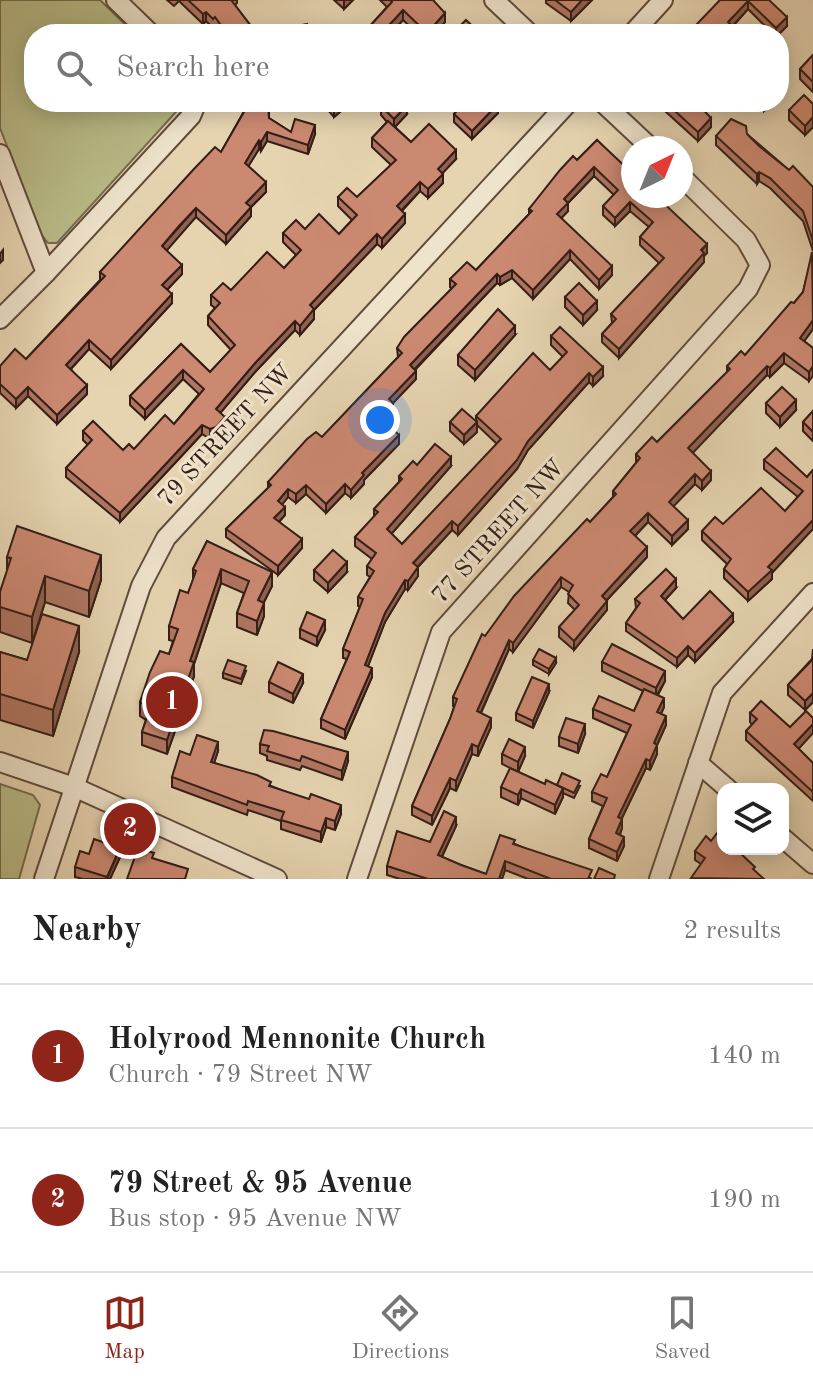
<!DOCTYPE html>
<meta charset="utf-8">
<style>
:root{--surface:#fff;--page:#f6f6f6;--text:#222;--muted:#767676;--line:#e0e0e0;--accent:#8f2418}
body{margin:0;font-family:"Old Standard TT",serif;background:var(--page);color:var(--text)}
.controls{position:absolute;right:24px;bottom:24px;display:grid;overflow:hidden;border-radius:16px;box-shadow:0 4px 20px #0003}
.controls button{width:72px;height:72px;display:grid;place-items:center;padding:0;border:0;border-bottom:2px solid var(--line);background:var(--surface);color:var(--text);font:40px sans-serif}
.compass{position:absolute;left:621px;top:136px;width:72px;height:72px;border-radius:50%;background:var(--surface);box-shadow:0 4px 20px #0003;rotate:43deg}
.you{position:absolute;left:380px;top:420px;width:28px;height:28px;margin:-20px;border:6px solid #fff;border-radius:50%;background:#1a73e8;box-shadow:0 0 0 12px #1a73e833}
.badge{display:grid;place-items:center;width:52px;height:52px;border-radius:50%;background:var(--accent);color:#fff;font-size:26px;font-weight:700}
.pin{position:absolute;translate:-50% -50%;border:4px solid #fff;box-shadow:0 2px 8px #0006}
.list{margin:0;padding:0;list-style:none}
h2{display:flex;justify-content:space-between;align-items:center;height:104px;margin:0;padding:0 32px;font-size:34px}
h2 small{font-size:26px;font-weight:400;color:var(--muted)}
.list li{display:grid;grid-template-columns:52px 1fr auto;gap:24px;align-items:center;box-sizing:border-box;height:144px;padding:0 32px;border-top:2px solid var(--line)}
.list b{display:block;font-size:30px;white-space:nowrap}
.list p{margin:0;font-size:26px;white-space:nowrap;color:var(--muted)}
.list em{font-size:26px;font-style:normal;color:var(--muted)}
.icon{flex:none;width:44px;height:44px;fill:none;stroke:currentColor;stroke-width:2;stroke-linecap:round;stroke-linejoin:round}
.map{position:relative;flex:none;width:813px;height:879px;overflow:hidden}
.search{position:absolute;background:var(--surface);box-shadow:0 4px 20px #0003;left:24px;right:24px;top:24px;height:88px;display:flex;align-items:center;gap:20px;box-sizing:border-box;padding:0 28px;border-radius:32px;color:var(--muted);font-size:30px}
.sheet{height:392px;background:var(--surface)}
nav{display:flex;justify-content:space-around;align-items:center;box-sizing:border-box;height:112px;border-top:2px solid var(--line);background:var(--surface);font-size:22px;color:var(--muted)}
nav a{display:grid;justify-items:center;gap:4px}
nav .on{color:var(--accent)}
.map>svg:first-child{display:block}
</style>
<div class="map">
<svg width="813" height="879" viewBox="0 0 813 879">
<rect width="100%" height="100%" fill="#e6d4b1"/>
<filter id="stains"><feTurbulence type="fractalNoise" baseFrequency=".0025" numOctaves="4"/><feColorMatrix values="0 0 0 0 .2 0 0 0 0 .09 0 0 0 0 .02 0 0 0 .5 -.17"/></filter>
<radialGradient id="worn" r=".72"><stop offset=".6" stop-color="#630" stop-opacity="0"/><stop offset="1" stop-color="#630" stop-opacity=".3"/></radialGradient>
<g fill="#b9bc89" stroke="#766c4f" stroke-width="2">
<polygon points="0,0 100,0 135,34 34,34 34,102 185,102 57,243 48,243 41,234 0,128"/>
<polygon points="0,784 33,795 40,805 19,879 0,879"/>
</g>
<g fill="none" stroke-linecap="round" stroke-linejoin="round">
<g stroke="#604b3c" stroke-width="22">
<g id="minor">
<polyline points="116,0 151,34"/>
<polyline points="494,0 530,34"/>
<polyline points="632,34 663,0"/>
<polyline points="602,102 651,148"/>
<polyline points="0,154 46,273 0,319"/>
<polyline points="46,273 191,116 197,102"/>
<polyline points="0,762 74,787 277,879"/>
<polyline points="698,763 728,789"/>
<polyline points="783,838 813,864"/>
<polyline points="44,879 141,586 166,538 569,102"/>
<polyline points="357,879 441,632 748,289 760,265 746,240 681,176"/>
<polyline points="659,879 722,693 813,593"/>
</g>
</g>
<use href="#minor" stroke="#efe3cc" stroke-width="18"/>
</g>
<g fill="#af7662" stroke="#331d15" stroke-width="2">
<polygon points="167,0 237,0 237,3 235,5 257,34 221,34 215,26 213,28 206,21 203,24 179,1 174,6"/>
<polygon points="334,0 353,0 344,9"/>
<polygon points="380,0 433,0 445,22 435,34 418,34 403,20 390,34 370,34 370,26 387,7"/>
<polygon points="546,0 592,0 571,21 546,3"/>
<polygon points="720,0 769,0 787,26 779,34 773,34 748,9 733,26 693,34"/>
<polygon points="813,55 813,92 800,79 800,69"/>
<polygon points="247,102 276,102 276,106 269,107 269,118 291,132 315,134 308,154 267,141 261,151 259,149 248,166 266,192 251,207 251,216 226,244 196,217 179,235 166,250 182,274 167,290 172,303 111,369 89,349 71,369 87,394 57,424 28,396 16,408 0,393 0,366 26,359 100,280 100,272 221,152 247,106"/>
<polygon points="321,102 349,102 349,104 334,117"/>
<polygon points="465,102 497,102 498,113 472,139 454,122 454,114"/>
<polygon points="655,102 696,102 711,127 698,141"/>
<polygon points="755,102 773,102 764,111"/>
<polygon points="813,104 813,127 805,135 789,120 789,110"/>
<polygon points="381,106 407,114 395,127 411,142 456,159 442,173 443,183 428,198 420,191 402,211 405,223 382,248 377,244 314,310 314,319 300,335 295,330 256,371 220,413 225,426 216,436 210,439 202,434 120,522 66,477 66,468 88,445 83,440 83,431 123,450 134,449 174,424 199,394 183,379 145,419 130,405 130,396 181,344 210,372 231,350 208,325 208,316 215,308 211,305 211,295 231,290 284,268 296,255 283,242 283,233 305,229 339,234 352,220 338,206 338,197 357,197 391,165 372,147 372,138 387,122 381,115"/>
<polygon points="747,134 789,170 813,187 813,251 803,221 770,188 759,181 757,184 716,145 716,136"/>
<polygon points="597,140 707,253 704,256 704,262 619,358 602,342 602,334 612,323 611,314 659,263 640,245 640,237 649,227 630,211 615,226 603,215 603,206 614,195 594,176 568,203 568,211 561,218 612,275 599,289 570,259 533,299 512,278 500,285 497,283 415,370 416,379 393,403 393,412 384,421 399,444 364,480 364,484 351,498 345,493 326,513 306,494 296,503 288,497 282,504 285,515 279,522 302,548 278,575 226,537 226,529 268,488 268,482 322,437 398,357 397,348 452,289 450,287 450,279 476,270 529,214 529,209"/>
<polygon points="813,252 813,329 804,341 813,348 809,381 784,363 770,377 767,375 692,453 711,480 702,490 695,484 673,506 688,529 672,545 648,522 635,536 647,557 607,600 607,610 574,650 559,637 559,627 575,610 568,603 569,592 561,587 513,652 509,649 481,713 491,727 478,756 472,754 456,791 450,788 432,825 412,815 412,806 450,719 454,707 453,706 453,697 485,636 613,497 613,491 636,463 636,454 657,442 727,372 727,366 745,355 794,303 803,292"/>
<polygon points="565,297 597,310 583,325 565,307"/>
<polygon points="515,335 475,380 458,365 458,355"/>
<polygon points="551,336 603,376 593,386 589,382 561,413 528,450 517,469 458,535 452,530 418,567 418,576 408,590 405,589 385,622 368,666 372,677 345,739 321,728 321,719 347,659 343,658 343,649 360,607 358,606 358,597 370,577 367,575 367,566 372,559 355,546 355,537 374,517 374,509 399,482 399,476 417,465 451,466 391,534 402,544 497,444 477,425 477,432 464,444 450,431 450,422 476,422 476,416 550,370 563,357 551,345"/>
<polygon points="766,403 796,410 780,427 766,413"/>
<polygon points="813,411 813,441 803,431 803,422"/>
<polygon points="764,460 807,477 813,470 772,573 772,579 748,601 724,578 724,569 727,564 702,540 702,531 723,524 785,511 798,497 764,469"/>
<polygon points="207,541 272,586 264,602 264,616 257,635 237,627 237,613 244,593 221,583 194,664 194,676 167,754 142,745 142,732 146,720 140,716 140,702 169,654 173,641 169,640 169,626 188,593 193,580 193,569"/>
<polygon points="7,557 101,580 89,617 45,602 32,643 0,632 0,592 7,572"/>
<polygon points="314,570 347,572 328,592 314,580"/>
<polygon points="676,588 665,600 683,619 733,622 695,662 688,655 677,667 626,631 626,623 636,608 635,599"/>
<polygon points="300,629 325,630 317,646 300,638"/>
<polygon points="813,649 813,702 805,710 788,695 788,685 812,659"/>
<polygon points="0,652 27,660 79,652 53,736 0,720"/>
<polygon points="533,660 556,663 549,674 533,665"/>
<polygon points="602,662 665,681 658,695 664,707 661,714 666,725 657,745 657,754 650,770 646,768 622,818 622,828 620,835 624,846 617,861 589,848 589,839 603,806 592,801 592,792 607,777 627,733 593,718 593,709 634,711 643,691 602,671"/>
<polygon points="246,671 241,684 223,678 223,673"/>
<polygon points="269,682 303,683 293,703 269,692"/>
<polygon points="549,692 533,728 516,720 516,713"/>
<polygon points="750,713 798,749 813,763 813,801 746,740 746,731 752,725 750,722"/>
<polygon points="585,734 578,753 559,746 559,737"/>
<polygon points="260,744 348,761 342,780 302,766 300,770 267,760 267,756 260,753"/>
<polygon points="218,751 214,763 341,814 335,830 326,827 321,842 281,829 281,821 248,810 247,815 172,787 172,777 190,755"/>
<polygon points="502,754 525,756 518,772 502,764"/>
<polygon points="545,784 580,786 574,798 563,793 563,797 555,814 521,798 518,805 501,797 501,787"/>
<polygon points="456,826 442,857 461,865 486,874 515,844 592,879 528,879 505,870 502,879 400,879 387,875 387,866"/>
<polygon points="711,841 742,849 701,864 695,860 695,851"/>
<polygon points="89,854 120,857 110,879 83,879 75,877 75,867"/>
</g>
<g fill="#8f6050" stroke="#331d15" stroke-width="2">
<polygon points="344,0 353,0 344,9"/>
<polygon points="582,0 592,0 571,21 571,12"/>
<polygon points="748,1 748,9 728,31 728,22"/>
<polygon points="403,10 403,20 390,34 381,34"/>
<polygon points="206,12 206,21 203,24 203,14"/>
<polygon points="445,13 445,22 435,34 427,34"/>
<polygon points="787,17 787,26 779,34 776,34 776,28"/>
<polygon points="340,102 349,102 349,104 334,117 334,107"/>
<polygon points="768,102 773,102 764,111 764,106"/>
<polygon points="498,104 498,113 472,139 472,131"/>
<polygon points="407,105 407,114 394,128 394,119"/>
<polygon points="813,117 813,127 805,135 805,126"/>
<polygon points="711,118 711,127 698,141 698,132"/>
<polygon points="315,125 315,134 308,154 308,145"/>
<polygon points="267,132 267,141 261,151 261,142"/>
<polygon points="259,140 259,149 245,172 245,163"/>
<polygon points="456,150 456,159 438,178 438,169"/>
<polygon points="594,167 594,176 568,203 568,211 557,223 557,214 564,199"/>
<polygon points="759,172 759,181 757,184 757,174"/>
<polygon points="443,174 443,183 428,198 428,189"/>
<polygon points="266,182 266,192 246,212 246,203"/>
<polygon points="420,182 420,191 397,215 397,206"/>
<polygon points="630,202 630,211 615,226 615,218"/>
<polygon points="251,207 251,216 226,244 226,235"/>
<polygon points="196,208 196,217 162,256 162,246"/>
<polygon points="405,214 405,223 382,248 382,239"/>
<polygon points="377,234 377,244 314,310 314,319 300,335 300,326 310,305"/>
<polygon points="707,244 707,253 704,256 704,262 619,358 619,349"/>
<polygon points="3,250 3,260 0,263 0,254"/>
<polygon points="570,250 570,259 533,299 533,290"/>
<polygon points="182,265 182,274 162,295 162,285"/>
<polygon points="612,266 612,275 599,289 599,280"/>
<polygon points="512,270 512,278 500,285 500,277"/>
<polygon points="497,274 497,283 410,374 410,365"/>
<polygon points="172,294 172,303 111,369 111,360"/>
<polygon points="597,301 597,310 583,325 583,315"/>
<polygon points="813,320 813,329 800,347 800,338"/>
<polygon points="295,321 295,330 256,371 216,418 216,409 256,362"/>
<polygon points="515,326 515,335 475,380 475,370"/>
<polygon points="89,340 89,349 66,374 66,365"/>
<polygon points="784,353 784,363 770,377 770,368"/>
<polygon points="767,366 767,375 688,458 688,448"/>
<polygon points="813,366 813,376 809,381 809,372"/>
<polygon points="603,367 603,376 593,386 593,377"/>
<polygon points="183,370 183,379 145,419 145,410"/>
<polygon points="416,371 416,379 393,403 393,412 380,426 380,417 389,399"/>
<polygon points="589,373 589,382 528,450 517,469 458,535 458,526 528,441"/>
<polygon points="87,385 87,394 57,424 57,415"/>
<polygon points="28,387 28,396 16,408 16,399"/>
<polygon points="796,400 796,410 780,427 780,417"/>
<polygon points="225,417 225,426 216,436 210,439 210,429"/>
<polygon points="477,422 477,432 464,444 464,435"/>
<polygon points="202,425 202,434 120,522 120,513"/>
<polygon points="399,435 399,444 364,480 364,484 351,498 351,490 362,473"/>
<polygon points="451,457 451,466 387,539 387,529"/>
<polygon points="711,471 711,480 702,490 702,481"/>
<polygon points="695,474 695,484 669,511 669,502"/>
<polygon points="345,484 345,493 326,513 326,504"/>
<polygon points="306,485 306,494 296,503 296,494"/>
<polygon points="288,489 288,497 278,510 278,501"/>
<polygon points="285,507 285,515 274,527 274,518"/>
<polygon points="648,513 648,522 630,541 630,531"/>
<polygon points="688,520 688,529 672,545 672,536"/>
<polygon points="813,520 813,529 772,573 772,579 748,601 748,592 768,567"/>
<polygon points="452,521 452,530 413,572 413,563"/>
<polygon points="302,539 302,548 278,575 278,566"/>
<polygon points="647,547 647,557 602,605 602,596"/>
<polygon points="101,555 101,580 89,617 89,591"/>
<polygon points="347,562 347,572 328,592 328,583"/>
<polygon points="418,567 418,576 408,590 408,581"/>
<polygon points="221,569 221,583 194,664 194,676 167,754 167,740 190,661"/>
<polygon points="272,572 272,586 258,614 258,600"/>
<polygon points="45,576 45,602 32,643 32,617"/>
<polygon points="561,577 561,587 513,652 513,643"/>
<polygon points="676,579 676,588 661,604 661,596"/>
<polygon points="405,580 405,589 385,622 365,674 365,665 385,613"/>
<polygon points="607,601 607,610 574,650 574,641"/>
<polygon points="264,603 264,616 257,635 257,621"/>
<polygon points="733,614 733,622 695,662 695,653"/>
<polygon points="325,620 325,630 317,646 317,637"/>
<polygon points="79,626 79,652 53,736 53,710"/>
<polygon points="509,640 509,649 477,721 477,711"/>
<polygon points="688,646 688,655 677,667 677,658"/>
<polygon points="556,658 556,663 549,674 549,669"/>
<polygon points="372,668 372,677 345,739 345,730"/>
<polygon points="665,671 665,681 656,697 656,688"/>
<polygon points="303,674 303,683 293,703 293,694"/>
<polygon points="549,684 549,692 533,728 533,721"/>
<polygon points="813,693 813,702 805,710 805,701"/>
<polygon points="664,698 664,707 657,722 657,712"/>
<polygon points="666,716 666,725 657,745 657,754 650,770 650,761 654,743"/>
<polygon points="491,718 491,727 478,756 478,747"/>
<polygon points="585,724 585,734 578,753 578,744"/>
<polygon points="813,724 813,733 794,754 794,744"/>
<polygon points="218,742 218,751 211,772 211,762"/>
<polygon points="472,744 472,754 456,791 456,781"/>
<polygon points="525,747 525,756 518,772 518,762"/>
<polygon points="348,752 348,761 342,780 342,771"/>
<polygon points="646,759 646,768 618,826 618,817"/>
<polygon points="450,778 450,788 432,825 432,816"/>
<polygon points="563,788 563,797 555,814 555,805"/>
<polygon points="521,789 521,798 518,805 518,795"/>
<polygon points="341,805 341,814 335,830 335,821"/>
<polygon points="456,817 456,826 438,864 438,855"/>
<polygon points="326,818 326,827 321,842 321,832"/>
<polygon points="622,819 622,828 616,843 616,833"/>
<polygon points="624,837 624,846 617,861 617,852"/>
<polygon points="120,848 120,857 110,879 107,879"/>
<polygon points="505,861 505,870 502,879 499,879"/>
</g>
<g fill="#cc8972" stroke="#331d15" stroke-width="2">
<polygon points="188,0 231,0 257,34 227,34 215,17 213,19 206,12 203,14"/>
<polygon points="390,0 433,0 445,13 427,33 403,10 381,34 379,34 370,26 392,2"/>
<polygon points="555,0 582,0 571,12"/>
<polygon points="720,0 769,0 787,17 776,28 748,1 728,22 741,34 693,34 696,25"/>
<polygon points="466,20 481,34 456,34 454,32"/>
<polygon points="307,24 309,34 288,34 287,28"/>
<polygon points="813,55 813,82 800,69"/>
<polygon points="804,95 813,104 813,117 805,126 789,110"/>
<polygon points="247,102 268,102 269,118 291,132 295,119 315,125 308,145 267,132 261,142 259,140 245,163 266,182 246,203 251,207 226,235 196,208 179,226 162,246 182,265 162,285 172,294 111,360 89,340 66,365 87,385 57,415 28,387 16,399 0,384 0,366 15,349 26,359 105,276 100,272 193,170 215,147 221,152 248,105"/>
<polygon points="330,102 340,102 334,107"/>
<polygon points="384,102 405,102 407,105 394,119 381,106"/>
<polygon points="465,102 496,102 498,104 472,131 454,114"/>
<polygon points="665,102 696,102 711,118 698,132"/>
<polygon points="731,119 746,126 747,134 759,146 789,170 793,166 813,187 813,241 803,211 770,178 759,172 757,174 716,136"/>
<polygon points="388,121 411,142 429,124 456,150 438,169 443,174 428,189 420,182 397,206 405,214 382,239 377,234 310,305 314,309 300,326 295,321 256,362 216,409 225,417 216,427 210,429 202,425 120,513 66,468 92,440 83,431 93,421 123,450 129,444 134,449 165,415 174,424 204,389 183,370 145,410 130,396 181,344 210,372 235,345 208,316 220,303 211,295 223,283 231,290 267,252 284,268 301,250 283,233 296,220 305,229 319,214 339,234 357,215 338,197 347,188 357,197 396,160 372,138"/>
<polygon points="597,140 633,174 633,196 656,196 707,244 701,250 704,253 619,349 602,334 616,319 611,314 664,258 640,237 653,222 630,202 615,218 603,206 618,190 594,167 564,199 568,203 557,214 612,266 599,280 570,250 533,290 512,270 500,277 497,274 410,365 416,371 389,399 393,403 380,417 399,435 362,473 364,475 351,490 345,484 326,504 306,485 296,494 288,489 278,501 285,507 274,518 302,539 278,566 226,529 271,485 268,482 307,439 316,432 322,437 402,353 397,348 404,337 456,284 450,279 467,262 476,270 532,211 529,209 560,170 573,156 577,160"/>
<polygon points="812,252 813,320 800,338 813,348 813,366 809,372 784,353 770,368 767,366 688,448 711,471 702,481 695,474 669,502 688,520 672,536 648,513 630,531 647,547 602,596 607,601 574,641 559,627 579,605 568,594 573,585 561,577 513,643 509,640 477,711 491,718 478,747 472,744 456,781 450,778 432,816 412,806 450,719 457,699 453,697 482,634 485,636 514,596 587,519 590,522 616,494 613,491 640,458 636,454 652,437 657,442 730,369 727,366 741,351 745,355 791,302 794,303 803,292"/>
<polygon points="579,283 597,301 583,315 565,297"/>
<polygon points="498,309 515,326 475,370 458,355"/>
<polygon points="560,327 603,367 593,377 589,373 561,404 528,441 517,460 458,526 452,521 413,563 418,567 408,581 405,580 385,613 365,665 372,668 345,730 321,719 350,652 343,649 363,599 358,597 374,571 367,566 376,553 355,537 378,512 374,509 402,479 399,476 413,461 417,465 435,444 451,457 387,529 402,544 501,439 476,416 533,353 550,370 567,352 551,336"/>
<polygon points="782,387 796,400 780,417 766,403"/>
<polygon points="462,409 477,422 464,435 450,422"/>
<polygon points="813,411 813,432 803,422"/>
<polygon points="776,448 807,477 813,470 813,520 768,567 772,570 748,592 724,569 731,559 702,531 715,517 723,524 761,488 785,511 803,491 764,460"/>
<polygon points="17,526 101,555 89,591 45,576 32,617 0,607 0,592 11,558 7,557"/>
<polygon points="207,541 272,572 258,600 264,603 257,621 237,613 249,581 221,569 190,661 194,662 167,740 142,732 150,708 140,702 150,672 160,651 169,654 178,629 169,626 180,590 188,593 196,571 193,569"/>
<polygon points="333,550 347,562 328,583 314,570"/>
<polygon points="666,569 676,579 661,596 683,619 710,591 733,614 695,653 688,646 677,658 626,623 640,603 635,599"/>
<polygon points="307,612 325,620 317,637 300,629"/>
<polygon points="42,614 79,626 53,710 0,694 0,652 27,660"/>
<polygon points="612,644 665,671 656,688 602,662"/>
<polygon points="539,649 556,658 549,669 533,660"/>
<polygon points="813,659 813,693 805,701 788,685"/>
<polygon points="228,660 246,666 241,679 223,673"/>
<polygon points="278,662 303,674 293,694 269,682"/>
<polygon points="532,677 549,684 533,721 516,713"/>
<polygon points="644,689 664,698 657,712 666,716 654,743 657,745 650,761 646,759 618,817 622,819 616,833 624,837 617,852 589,839 607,798 592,792 601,774 607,777 631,725 593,709 599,696 634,711"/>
<polygon points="761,701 790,727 806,711 813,718 813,724 794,744 813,763 813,792 746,731 757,719 750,713"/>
<polygon points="566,718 585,724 578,744 559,737"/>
<polygon points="264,730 273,731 348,752 342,771 302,756 300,761 267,751 269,746 260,744"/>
<polygon points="197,735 218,742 211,762 257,775 271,782 269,786 309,799 311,794 341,805 335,821 326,818 321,832 281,820 284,812 248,801 247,805 172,777 180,751 190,755"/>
<polygon points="509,739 525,747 518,762 502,754"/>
<polygon points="510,768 545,784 546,780 563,788 555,805 521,789 518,795 501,787"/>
<polygon points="562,773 580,781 574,793 557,785"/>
<polygon points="444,811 456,817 438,855 461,865 486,874 500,835 515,840 513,844 592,870 588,879 551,879 505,861 499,879 428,879 387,866 397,831 430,842"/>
<polygon points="720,829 723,831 723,849 739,849 738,851 755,867 753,869 764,879 691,878 705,858 695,851 706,836 711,841"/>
<polygon points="94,839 120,848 107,877 75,867 80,851 89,854"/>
<polygon points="138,848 154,853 152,858 188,869 185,879 127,879"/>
<polygon points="599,868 615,875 614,879 594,879"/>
</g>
<g text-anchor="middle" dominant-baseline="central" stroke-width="6" stroke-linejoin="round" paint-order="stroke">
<g font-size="24" fill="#331d15" stroke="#efe3cc">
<text transform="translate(226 436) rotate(-47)">79 STREET NW</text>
<text transform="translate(499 532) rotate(-48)">77 STREET NW</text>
</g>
</g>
<rect width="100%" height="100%" filter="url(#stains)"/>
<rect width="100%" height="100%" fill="url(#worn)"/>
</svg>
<div class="controls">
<button><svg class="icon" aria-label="layers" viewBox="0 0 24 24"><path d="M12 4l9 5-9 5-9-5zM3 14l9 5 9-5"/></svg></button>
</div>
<svg class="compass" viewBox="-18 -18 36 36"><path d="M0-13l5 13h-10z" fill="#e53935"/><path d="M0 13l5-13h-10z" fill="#767676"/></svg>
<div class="you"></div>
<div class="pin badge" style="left:172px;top:702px">1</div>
<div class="pin badge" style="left:130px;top:829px">2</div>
<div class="search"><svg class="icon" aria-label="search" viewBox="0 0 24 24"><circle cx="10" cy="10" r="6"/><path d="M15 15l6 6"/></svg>Search here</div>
</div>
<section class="sheet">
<h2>Nearby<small>2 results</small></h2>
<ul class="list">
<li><span class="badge">1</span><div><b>Holyrood Mennonite Church</b><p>Church · 79 Street NW</p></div><em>140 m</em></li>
<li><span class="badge">2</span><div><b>79 Street &amp; 95 Avenue</b><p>Bus stop · 95 Avenue NW</p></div><em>190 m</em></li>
</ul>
</section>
<nav>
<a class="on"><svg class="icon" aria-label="map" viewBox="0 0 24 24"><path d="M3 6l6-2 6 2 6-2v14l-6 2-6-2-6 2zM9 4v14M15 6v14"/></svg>Map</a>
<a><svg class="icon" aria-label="directions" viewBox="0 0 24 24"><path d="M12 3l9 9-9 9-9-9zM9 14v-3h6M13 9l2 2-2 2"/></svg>Directions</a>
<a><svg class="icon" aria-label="saved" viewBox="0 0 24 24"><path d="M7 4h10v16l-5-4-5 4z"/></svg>Saved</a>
</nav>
